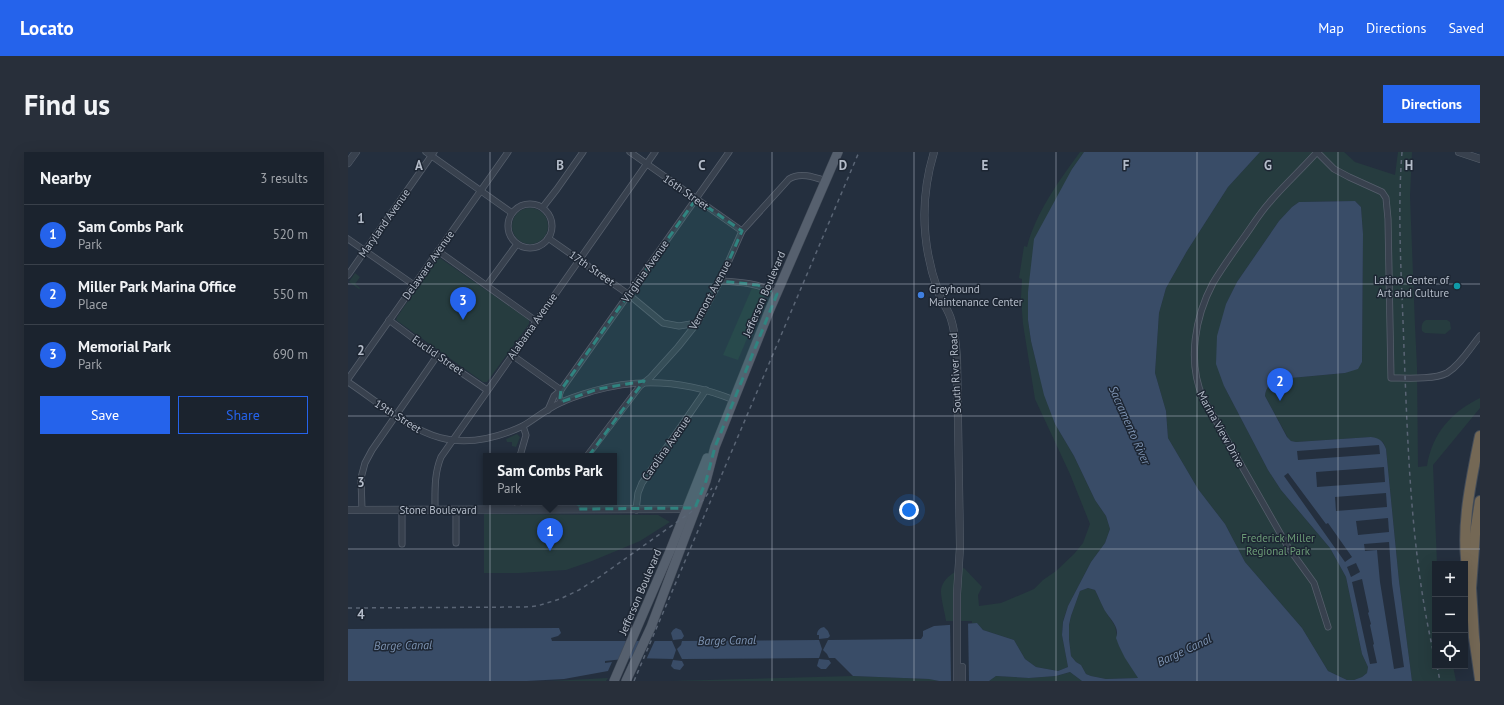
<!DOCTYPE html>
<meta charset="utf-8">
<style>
:root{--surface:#1b232e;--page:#282f3a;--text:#f1f3f6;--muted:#a0a4aa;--line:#39404a;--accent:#2563eb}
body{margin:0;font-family:"PT Sans",sans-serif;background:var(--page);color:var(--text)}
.controls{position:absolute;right:12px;bottom:12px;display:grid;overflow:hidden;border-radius:0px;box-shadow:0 4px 16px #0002}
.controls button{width:36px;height:36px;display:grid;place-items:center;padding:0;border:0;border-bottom:1px solid var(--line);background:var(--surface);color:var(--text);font:20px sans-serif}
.you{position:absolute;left:561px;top:358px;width:14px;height:14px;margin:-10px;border:3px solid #fff;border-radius:50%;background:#1a73e8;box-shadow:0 0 0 6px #1a73e833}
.badge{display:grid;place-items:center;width:26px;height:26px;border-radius:50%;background:var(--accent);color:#fff;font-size:13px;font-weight:700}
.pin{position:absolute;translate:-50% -33px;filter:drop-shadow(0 1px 2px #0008)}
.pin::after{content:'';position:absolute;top:21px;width:14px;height:12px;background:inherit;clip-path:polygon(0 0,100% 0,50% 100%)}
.popup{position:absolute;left:135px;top:301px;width:134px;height:52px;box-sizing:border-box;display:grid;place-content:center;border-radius:0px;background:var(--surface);filter:drop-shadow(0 1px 3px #0005);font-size:13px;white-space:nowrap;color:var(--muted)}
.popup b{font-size:15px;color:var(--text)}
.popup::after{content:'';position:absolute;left:50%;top:100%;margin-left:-8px;border:8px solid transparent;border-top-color:var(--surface)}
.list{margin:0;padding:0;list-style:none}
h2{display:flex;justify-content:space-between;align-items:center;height:52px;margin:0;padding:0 16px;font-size:17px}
h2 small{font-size:13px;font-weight:400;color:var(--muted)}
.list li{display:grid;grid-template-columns:26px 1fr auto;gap:12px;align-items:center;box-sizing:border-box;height:60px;padding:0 16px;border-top:1px solid var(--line)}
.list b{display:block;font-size:15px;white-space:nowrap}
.list p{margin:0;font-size:13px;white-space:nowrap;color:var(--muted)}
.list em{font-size:13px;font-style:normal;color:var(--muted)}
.actions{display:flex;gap:8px;padding:12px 16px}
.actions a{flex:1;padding:9px 0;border:1px solid var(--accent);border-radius:0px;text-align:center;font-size:14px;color:var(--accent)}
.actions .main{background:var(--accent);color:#fff}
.icon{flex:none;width:22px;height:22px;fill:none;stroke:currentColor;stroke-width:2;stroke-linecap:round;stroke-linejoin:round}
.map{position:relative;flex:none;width:1132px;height:529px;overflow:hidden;border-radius:0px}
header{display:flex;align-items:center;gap:24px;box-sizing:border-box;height:56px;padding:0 20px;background:var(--accent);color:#fff}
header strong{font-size:19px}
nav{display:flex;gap:22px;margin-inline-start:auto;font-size:14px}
.intro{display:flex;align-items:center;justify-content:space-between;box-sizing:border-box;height:96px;padding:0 24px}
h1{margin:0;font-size:28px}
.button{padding:10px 18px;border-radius:0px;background:var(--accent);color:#fff;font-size:14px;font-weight:700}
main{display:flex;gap:24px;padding:0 24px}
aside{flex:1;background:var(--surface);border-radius:0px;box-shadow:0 4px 16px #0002}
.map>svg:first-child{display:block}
</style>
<header>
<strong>Locato</strong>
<nav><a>Map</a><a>Directions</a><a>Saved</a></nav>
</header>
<div class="intro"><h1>Find us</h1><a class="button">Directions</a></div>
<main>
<aside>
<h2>Nearby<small>3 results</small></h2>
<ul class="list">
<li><span class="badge">1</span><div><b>Sam Combs Park</b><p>Park</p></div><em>520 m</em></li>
<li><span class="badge">2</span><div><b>Miller Park Marina Office</b><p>Place</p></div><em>550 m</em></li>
<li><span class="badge">3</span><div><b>Memorial Park</b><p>Park</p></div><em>690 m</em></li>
</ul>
<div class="actions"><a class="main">Save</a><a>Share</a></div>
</aside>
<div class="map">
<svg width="1132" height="529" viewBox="0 0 1132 529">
<rect width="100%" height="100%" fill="#242f3e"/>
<g fill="#263c3f">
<path d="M732 0H736L724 17 680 140V168L683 189 689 214 707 272 726 304 747 348 758 364 762 377 757 391 743 410 720 454 715 469 714 483 720 515 710 519 688 515 677 507 666 488 635 478 629 471H624V469H598C597 461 593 447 593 440 593 427 607 419 616 416L634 435 630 443 631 454 653 451 686 437 695 428 708 419 726 402 735 391 742 372 722 322 687 247 675 172 673 146 674 127 671 126 676 94 679 95C688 60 711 29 732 0Z"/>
<path d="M912 0H996L1007 10 1047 23 1050 0H1064L1062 44 1067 174 1069 215 1070 315 1079 314C1084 282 1103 260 1132 246V256L1085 313 1089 412H1087V514H1105L1108 529H1064L1051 429 1038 297 1035 290 1023 285 948 290 943 289 940 286 917 244C918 234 923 231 932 227L997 221 1014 210 1015 82 1013 55 1007 49 951 50 944 55 931 69 889 130 878 152 876 234 920 318 933 338 982 396 998 425 1014 502 1020 515 1019 521 1014 525 1006 528H999L980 519 954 476 897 410 877 372 850 337 820 286 818 259 807 221 811 161 818 136 839 99 880 35Z"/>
<circle cx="182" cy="74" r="18"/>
<polygon points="92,106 181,168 181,172 139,230 135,230 48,168 49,165 89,107"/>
<polygon points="7,121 12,125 7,132 12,136 11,137 1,130"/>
<polygon points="404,136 415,139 416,146 390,208 375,203"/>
<path d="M1078 168H1099L1102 170 1103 177 1097 182 1077 181 1074 179C1073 174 1074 170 1078 168Z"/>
<polygon points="169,282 172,285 168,295 164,294 164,290 159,290 158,287"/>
<polygon points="136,362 310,363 322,370 292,389 244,409 218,418 171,421 136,421"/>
<polygon points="740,436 747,438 756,457 767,474 771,494 790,526 758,527 743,524 738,522 733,513 728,510 723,504 721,487 721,473 723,464 732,439"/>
<polygon points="722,520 734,529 641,529 648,524 681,526 708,524"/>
<polygon points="505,524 582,527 591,529 322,529"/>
<polygon points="260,526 258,529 202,529"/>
</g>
<g fill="#394c67" fill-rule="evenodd">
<path d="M736 0H912L880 35 839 99 818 136 811 161 807 221 818 259 820 286 850 337 877 372 897 410 954 476 980 519 999 528H1006L1014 525 1019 521 1020 515 1014 502 998 425 982 396 933 338 920 318 876 234 868 212 869 184 878 152 889 130 931 69 944 55 951 50 1007 49 1013 55 1015 82 1014 210 1010 217 997 221 932 227C923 231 918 234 917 244L939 285 943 289 948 290 1023 285C1032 286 1035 289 1038 297L1051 429 1064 529H734L722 520 708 524 681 526 648 524 641 529H591L581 527 505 524 487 506H481L479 502 475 498 480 488 573 487 575 484V479L586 474 629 471 635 478 666 488 677 507 688 515 710 519 720 515 714 483 715 470 720 454 743 410 757 391 762 377 758 364 747 348 726 304 707 272 696 243 683 189 680 168V140L686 87 724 17ZM740 436 747 438C750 444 752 449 755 455 759 465 773 474 768 486L771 494 777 506 790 526 758 527 743 524 738 522 733 513 728 510 723 504 721 487V473L723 464 732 439Z"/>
<path d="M476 475 480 479 482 484 480 486 471 487V483H469C469 479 471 476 476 475Z"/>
<polygon points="211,476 213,481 210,484 203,486 204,489 324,489 328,498 325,507 285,506 257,509 257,511 264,510 260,519 216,527 179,529 0,529 0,477"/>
<polygon points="328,476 333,478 336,484 334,487 325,488 323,481 325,478"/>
<polygon points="471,488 474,497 471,506 334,507 329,497 333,493 334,489"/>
<polygon points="471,507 481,508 483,511 478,517 473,517 469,514"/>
<polygon points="325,508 334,509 336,513 332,518 326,517 323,514"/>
</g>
<g fill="#242f3e">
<polygon points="1031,293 1032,302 950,308 949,299"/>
<polygon points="1036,315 1037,330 969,335 968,320"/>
<polygon points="940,321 978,372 980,371 1004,405 997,410 936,324"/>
<polygon points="1038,341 1039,355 988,359 987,345"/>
<polygon points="1040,366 1041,380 1010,383 1008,369"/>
<polygon points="1041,390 1044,432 1056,515 1046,517 1032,430 1029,398 1017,399 1016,392"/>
<polygon points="1008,411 1012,420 1003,425 999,415"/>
<polygon points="1014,427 1021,460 1020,461 1023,472 1022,473 1026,492 1025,493 1029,511 1022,512 1004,430"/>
<polygon points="620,469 621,529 603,529 602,471"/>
<polygon points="308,486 298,508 286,508 294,487"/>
</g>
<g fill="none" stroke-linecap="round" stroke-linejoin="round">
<g stroke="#565f6c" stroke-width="7">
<g id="minor">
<polyline points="78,0 164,61"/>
<polyline points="282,0 394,79"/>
<path d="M969 0C954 17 936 33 921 51 911 62 903 76 894 88 884 102 874 116 865 131 847 165 839 209 855 246L940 395 966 431 980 475"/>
<path d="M969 0 986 17 1001 25 1034 40 1038 46 1040 67 1043 226C1058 226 1085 228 1099 221 1113 212 1122 196 1132 184"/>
<circle cx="182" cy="74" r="22"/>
<polyline points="195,55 209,37 235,0"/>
<polyline points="200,86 280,142 315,171 331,174 349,171"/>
<polyline points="0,87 66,133"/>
<polyline points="90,99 188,169"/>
<polyline points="0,123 86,0"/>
<path d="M372 129C393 130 411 131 429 142"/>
<polyline points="139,133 169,92"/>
<polyline points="41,168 89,204 139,238"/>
<polyline points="164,203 213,238 206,244 200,258"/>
<polyline points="0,227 160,0"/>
<path d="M0 230C63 273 95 311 175 274"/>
<polyline points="213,250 211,244 213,238 381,0"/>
<path d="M172 304 178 283 175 274C188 266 200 256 214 250 224 245 235 242 245 239 293 225 340 229 386 248"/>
<path d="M239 304 292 234 302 226 330 195 349 171 372 129 394 79 441 27C452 20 466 25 478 29"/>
<polyline points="170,350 170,357"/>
<polyline points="14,358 13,326 17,311 24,298 89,204"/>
<polyline points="54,358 54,392"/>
<path d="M87 358C87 339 86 322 93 305L307 0"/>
<polyline points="108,358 108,391"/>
<polyline points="288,358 290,341 294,331 358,238"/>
</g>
</g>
<g stroke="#565f6c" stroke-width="8">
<g id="tertiary">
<path d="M586 0C572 46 574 94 590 139 593 149 600 157 603 167 607 179 608 193 609 206L612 395 609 442V529"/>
<polyline points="1111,0 1132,7"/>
<polyline points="0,11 8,0"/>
<polyline points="0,358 342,357"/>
<polyline points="614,515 614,529"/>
</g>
</g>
<g stroke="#414a57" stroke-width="10">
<g id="primary">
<polyline points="266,529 322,399 359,306"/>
<polyline points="278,529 303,475 358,329 367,295 422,157 490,0"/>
</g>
</g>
<g stroke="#434c59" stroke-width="12">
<g id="motorway">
<polyline points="1132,349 1127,382 1123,436 1126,485 1132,527"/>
<path d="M1121 426C1111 381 1123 328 1132 284"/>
</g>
</g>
<use href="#minor" stroke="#38414e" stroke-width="5.5"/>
<use href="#tertiary" stroke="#38414e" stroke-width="7"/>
<use href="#primary" stroke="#56606e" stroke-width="9"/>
<use href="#motorway" stroke="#746855" stroke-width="10"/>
<g stroke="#5a6575" stroke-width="1.5" stroke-dasharray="4 4" stroke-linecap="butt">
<path d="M1054 0C1049 65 1054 132 1056 197 1060 300 1063 406 1087 507"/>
<polyline points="0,456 176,455 189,454 212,447 231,438 250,426 343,360 356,347 364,336"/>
<polyline points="1089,514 1092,529"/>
<polyline points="286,529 511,0"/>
</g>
</g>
<path fill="#308480" fill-opacity="0.2" stroke="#308480" stroke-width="3" stroke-dasharray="8 5" stroke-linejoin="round" d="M348 47 394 79 372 129 410 133 429 142 367 295 358 329 347 356 230 357 234 313 296 229 250 237 213 250 212 246 213 238Z"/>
<path fill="none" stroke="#b4bcc9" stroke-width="1" stroke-opacity="0.55" d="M142 0V529M283 0V529M424 0V529M566 0V529M708 0V529M849 0V529M990 0V529M0 132H1132M0 264H1132M0 397H1132"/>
<circle fill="#0f9aa8" stroke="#1d2633" stroke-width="1.5" cx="1109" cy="134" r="4"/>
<circle fill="#3f7fe0" stroke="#1d2633" stroke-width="1.5" cx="573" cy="143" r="4"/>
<g text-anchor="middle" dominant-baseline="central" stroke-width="3" stroke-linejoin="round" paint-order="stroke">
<g font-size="11" fill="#b4bcc9" stroke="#1d2633">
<text transform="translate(338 40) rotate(35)">16th Street</text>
<text transform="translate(36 71) rotate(-55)">Maryland Avenue</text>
<text transform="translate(80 113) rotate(-55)">Delaware Avenue</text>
<text transform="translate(244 116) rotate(35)">17th Street</text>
<text transform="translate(297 119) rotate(-55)">Virginia Avenue</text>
<text transform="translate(416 142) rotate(-67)">Jefferson Boulevard</text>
<text transform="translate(362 143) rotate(-62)">Vermont Avenue</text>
<text transform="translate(184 174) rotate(-55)">Alabama Avenue</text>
<text transform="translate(90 203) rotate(35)">Euclid Street</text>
<text transform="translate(607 221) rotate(-93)">South River Road</text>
<text transform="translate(50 264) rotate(32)">19th Street</text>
<text transform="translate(873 277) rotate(61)">Marina View Drive</text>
<text transform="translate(318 296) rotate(-55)">Carolina Avenue</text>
<text x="90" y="358">Stone Boulevard</text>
<text transform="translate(292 440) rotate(-67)">Jefferson Boulevard</text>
</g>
<g font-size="11" fill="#b4bcc9" stroke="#1d2633" text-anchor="end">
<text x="1101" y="128">Latino Center of<tspan x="1101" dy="13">Art and Culture</tspan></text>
<text x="581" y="137" text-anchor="start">Greyhound<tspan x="581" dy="13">Maintenance Center</tspan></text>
</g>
<g font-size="11" fill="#6b9a76" stroke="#1d2633">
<text x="930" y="386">Frederick Miller<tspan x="930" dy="13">Regional Park</tspan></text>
</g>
<g font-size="12" font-style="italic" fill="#7c92b1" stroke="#1d2633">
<text transform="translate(782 273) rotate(66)">Sacramento River</text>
<text transform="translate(379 488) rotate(-1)">Barge Canal</text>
<text transform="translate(55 493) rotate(-1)">Barge Canal</text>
<text transform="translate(836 498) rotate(-25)">Barge Canal</text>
</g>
</g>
<g font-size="13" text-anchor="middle" font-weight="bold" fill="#b4bcc9" stroke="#1d2633" stroke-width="3" stroke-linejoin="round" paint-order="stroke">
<text x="71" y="18">A</text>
<text x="212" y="18">B</text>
<text x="354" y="18">C</text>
<text x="495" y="18">D</text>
<text x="637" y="18">E</text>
<text x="778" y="18">F</text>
<text x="920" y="18">G</text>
<text x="1061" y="18">H</text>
<text x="13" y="71">1</text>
<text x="13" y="203">2</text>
<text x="13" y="335">3</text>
<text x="13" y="467">4</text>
</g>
</svg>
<div class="controls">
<button>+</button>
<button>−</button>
<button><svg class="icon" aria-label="locate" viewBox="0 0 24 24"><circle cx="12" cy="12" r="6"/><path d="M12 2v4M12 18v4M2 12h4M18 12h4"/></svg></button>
</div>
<div class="you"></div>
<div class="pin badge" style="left:202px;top:399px">1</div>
<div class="popup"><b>Sam Combs Park</b>Park</div>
<div class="pin badge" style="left:932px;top:249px">2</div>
<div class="pin badge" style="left:115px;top:168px">3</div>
</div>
</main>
